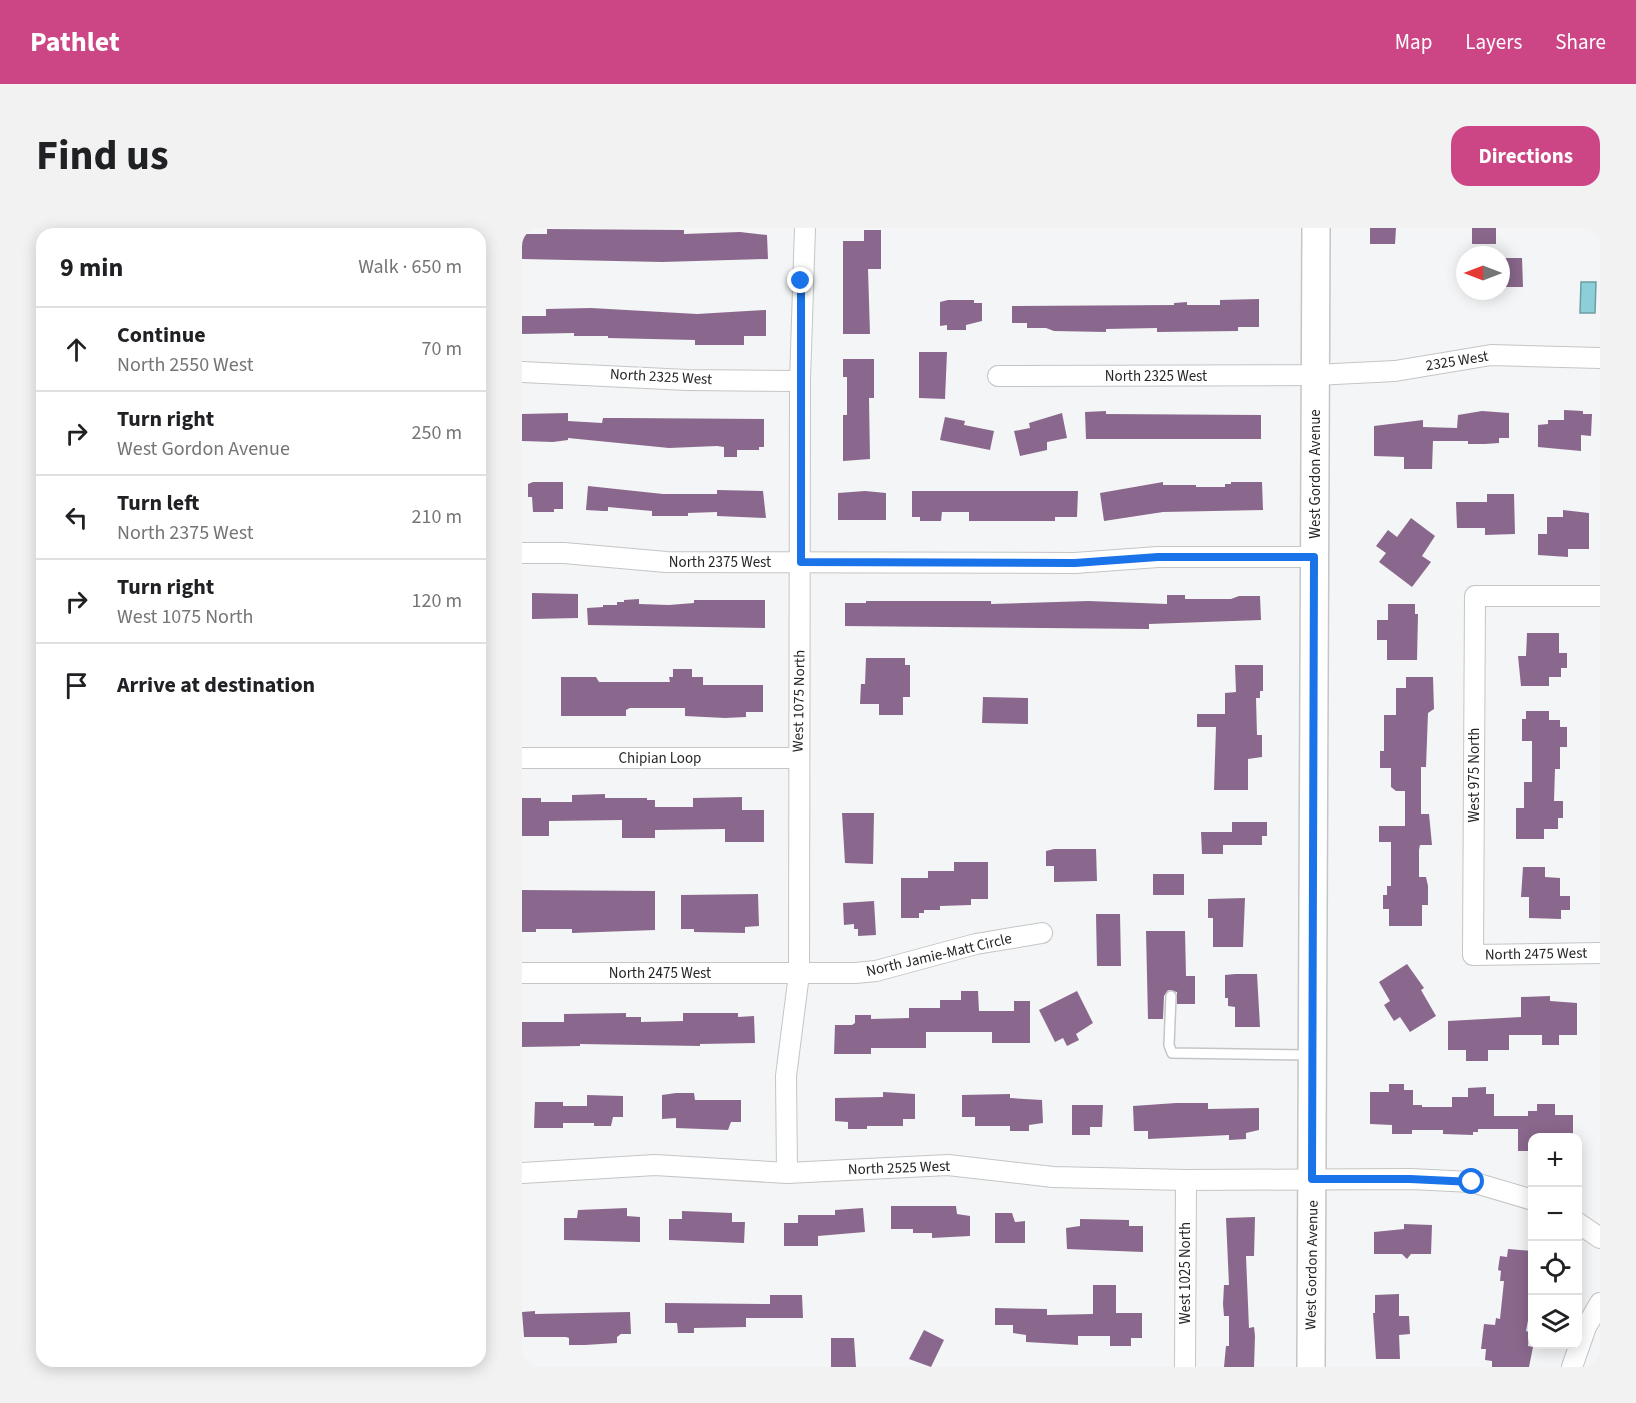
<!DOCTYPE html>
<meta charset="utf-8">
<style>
:root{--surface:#fff;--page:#f2f2f2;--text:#202124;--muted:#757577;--line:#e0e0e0;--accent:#cc4585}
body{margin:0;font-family:"Source Sans 3",sans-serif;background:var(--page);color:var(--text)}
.controls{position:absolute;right:18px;bottom:18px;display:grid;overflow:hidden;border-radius:12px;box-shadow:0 3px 15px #0003}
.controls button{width:54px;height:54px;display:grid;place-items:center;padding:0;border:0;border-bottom:2px solid var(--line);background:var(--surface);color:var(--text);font:30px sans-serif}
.compass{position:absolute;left:934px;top:18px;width:54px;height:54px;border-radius:50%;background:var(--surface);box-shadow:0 3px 15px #0003;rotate:270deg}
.stop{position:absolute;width:18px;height:18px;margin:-14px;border:4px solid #1a73e8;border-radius:50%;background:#fff}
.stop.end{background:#1a73e8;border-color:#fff;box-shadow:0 2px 6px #0008}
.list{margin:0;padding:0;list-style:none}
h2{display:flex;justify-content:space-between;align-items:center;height:78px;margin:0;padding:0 24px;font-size:26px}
h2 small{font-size:20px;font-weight:400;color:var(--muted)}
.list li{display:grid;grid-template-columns:39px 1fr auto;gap:18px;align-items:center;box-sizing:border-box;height:84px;padding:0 24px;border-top:2px solid var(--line)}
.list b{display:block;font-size:22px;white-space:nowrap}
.list p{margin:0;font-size:20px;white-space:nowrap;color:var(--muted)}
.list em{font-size:20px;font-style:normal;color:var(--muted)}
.icon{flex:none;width:33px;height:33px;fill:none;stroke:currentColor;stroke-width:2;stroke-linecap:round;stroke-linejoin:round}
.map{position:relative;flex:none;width:1078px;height:1139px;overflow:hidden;border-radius:18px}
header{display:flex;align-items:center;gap:36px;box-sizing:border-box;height:84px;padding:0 30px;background:var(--accent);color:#fff}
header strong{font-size:28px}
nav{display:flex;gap:33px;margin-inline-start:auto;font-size:21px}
.intro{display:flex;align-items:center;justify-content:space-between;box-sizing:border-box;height:144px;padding:0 36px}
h1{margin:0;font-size:42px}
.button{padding:15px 27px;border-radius:18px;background:var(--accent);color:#fff;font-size:21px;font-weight:700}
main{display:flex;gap:36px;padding:0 36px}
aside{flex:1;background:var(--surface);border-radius:18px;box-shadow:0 3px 15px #0003}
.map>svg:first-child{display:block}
</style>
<header>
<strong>Pathlet</strong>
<nav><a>Map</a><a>Layers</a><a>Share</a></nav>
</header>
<div class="intro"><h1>Find us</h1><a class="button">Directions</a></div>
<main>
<aside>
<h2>9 min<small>Walk · 650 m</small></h2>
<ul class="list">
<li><svg class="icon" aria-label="ahead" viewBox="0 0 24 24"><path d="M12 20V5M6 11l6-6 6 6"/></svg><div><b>Continue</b><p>North 2550 West</p></div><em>70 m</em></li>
<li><svg class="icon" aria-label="right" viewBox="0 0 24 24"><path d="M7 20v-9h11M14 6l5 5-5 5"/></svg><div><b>Turn right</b><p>West Gordon Avenue</p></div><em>250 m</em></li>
<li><svg class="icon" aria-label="left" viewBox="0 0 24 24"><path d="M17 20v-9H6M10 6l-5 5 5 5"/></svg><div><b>Turn left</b><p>North 2375 West</p></div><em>210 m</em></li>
<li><svg class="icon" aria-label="right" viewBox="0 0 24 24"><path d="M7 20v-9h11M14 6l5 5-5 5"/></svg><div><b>Turn right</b><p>West 1075 North</p></div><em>120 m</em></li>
<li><svg class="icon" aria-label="arrive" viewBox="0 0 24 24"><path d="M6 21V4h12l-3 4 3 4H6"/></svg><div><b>Arrive at destination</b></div></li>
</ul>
</aside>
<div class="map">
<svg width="1078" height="1139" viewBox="0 0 1078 1139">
<rect width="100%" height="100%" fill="#f4f5f6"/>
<polygon fill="#8dcfd9" stroke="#6e9ca3" stroke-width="1.5" points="1059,54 1074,54 1073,85 1058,85"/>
<g fill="#8a688d">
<polygon points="848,0 874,0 873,16 848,16"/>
<rect x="950" y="0" width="24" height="16"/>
<polygon points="25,1 162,2 162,6 218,4 245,7 246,31 140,34 0,31 0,6 25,6"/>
<polygon points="342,2 359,2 359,41 346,41 348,106 321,106 321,13 342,13"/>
<polygon points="979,30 1000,30 1001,59 979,59"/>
<polygon points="737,71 737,99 716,99 716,103 635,104 635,100 584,101 584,104 532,103 524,100 505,100 505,95 490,95 490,78 652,77 652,75 665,74 665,77 698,77 698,72"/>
<polygon points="426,72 452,72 452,75 460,75 460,93 444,97 444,102 425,102 425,97 418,98 418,74"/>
<polygon points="69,80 175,86 244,82 244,108 222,108 222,117 173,117 173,112 86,110 86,108 52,108 52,105 0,106 0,88 24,88 24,81"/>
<polygon points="397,124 425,124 423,171 397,170"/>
<polygon points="321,131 352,131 352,170 347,170 348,231 321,233 321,187 325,187 325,149 321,149"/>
<polygon points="1042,182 1061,183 1061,186 1070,186 1069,208 1059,207 1059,223 1016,219 1016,197 1026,196 1026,192 1042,192"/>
<polygon points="584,183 584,186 739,187 739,211 564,211 563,184"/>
<polygon points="960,183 987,185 987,210 977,210 977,215 963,216 946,216 946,213 911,213 910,241 882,241 882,229 852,228 852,198 901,192 901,199 935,200 936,187"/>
<polygon points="46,185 46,193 80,195 81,190 101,190 242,191 242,219 237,219 237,222 215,222 215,229 202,229 202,219 195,218 147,220 46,210 46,212 31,214 0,213 0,186"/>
<polygon points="540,185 545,210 525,214 525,222 498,228 492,203 508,200 507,195"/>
<polygon points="423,189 443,193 442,197 472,203 468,222 418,212"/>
<polygon points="11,254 41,254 41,281 32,281 32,284 11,284 10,269 6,269 6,256"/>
<polygon points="641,254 641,257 674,257 674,259 703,259 703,256 709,256 709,254 740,254 741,282 641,284 582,293 578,265"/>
<polygon points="66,258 141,266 195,266 195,262 241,263 244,290 195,288 195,284 166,285 166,288 130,288 130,283 86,279 86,283 81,283 64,282"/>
<polygon points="343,263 364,265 364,292 316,292 316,265"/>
<polygon points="390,263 556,263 555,289 533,289 533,293 447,293 447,284 420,284 419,293 398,293 398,289 390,289"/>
<polygon points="965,266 992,266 993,306 963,307 963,300 935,300 934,274 965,274"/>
<polygon points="1041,282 1067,285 1067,321 1046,321 1046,329 1016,327 1016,306 1025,306 1025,289 1041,289"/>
<polygon points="889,290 913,308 900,328 909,334 890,359 857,334 864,325 854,318 866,302 875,309"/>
<polygon points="10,365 56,366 56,390 10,391"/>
<polygon points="645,367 663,367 663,371 709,371 717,368 738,368 739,392 627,396 627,401 323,398 323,375 344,375 344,373 469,373 469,376 566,373 645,376"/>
<polygon points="117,371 117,376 147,377 172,375 172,372 243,372 243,400 66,397 65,380 81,379 81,377 95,377 95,374 102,374 102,372"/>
<polygon points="866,376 893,376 893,386 896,386 895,432 865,432 865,412 855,412 855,392 866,392"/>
<polygon points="1005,405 1037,405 1037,425 1045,425 1045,440 1039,440 1039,449 1027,449 1027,458 999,458 996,428 1004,428"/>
<polygon points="344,430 383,430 383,437 388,437 388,469 381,469 381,487 357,487 357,476 338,476 339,456 343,456"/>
<polygon points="713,437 741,437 741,463 738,463 738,470 734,470 735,507 740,507 740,529 726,531 726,562 692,562 694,499 675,499 675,486 703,486 703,465 714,464"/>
<polygon points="151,441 170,441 170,449 181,449 181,457 241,457 241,484 224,484 224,489 203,490 163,488 163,480 108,480 104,482 104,488 39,488 39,449 74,449 77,454 148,454 147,449 151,449"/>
<polygon points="884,449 911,449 912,481 906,485 904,539 899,539 899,586 907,586 910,617 898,617 897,622 897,649 904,649 906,658 906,677 900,677 900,698 867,698 867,681 861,681 861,667 865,667 865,658 869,658 869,614 857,614 857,598 883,598 883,563 874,563 869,559 869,540 858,540 858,523 862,523 862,487 874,487 874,460 884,460"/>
<polygon points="461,469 506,470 506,496 460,495"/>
<polygon points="1004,483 1027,483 1027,492 1038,492 1038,499 1045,499 1045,519 1038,519 1038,541 1033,541 1032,573 1041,573 1041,590 1036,590 1036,601 1022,601 1022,611 994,611 994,580 1002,580 1002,554 1010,554 1010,513 1000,513 1000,491 1004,491"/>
<polygon points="83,566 83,570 125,570 125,572 133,572 133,579 171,579 171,570 220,569 220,582 242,582 242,614 203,614 203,601 133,602 133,610 100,610 100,592 27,593 27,608 0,608 0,570 19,570 19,574 50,574 50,567"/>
<polygon points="320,585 352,585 351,636 323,635"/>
<polygon points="710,594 745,594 745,608 740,608 740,617 701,617 701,626 680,626 679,604 710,604"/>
<polygon points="532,621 574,621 575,653 532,654 532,638 524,638 524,623"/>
<polygon points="432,634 466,634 466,671 449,671 449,677 418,678 418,682 402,682 402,685 397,685 397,690 379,690 379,650 406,650 406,643 432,643"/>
<polygon points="1001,639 1023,639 1023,649 1038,650 1038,668 1048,668 1048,682 1039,682 1039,691 1007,690 1007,669 999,669"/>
<rect x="631" y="646" width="31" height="21"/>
<polygon points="0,662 133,663 133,702 50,705 50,701 14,701 14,704 0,704"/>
<polygon points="236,666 237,698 223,699 223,705 172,704 172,701 159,701 159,667"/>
<polygon points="723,670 721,719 691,719 691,690 686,690 686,671"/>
<polygon points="352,673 354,707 336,708 336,701 332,701 332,696 322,697 321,675"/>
<polygon points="574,686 598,686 599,738 575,738"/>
<polygon points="624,703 663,703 664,748 673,748 673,776 655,776 655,764 646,762 642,768 641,791 626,791"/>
<polygon points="885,736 902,760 899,762 914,788 888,804 878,789 872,793 862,777 868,773 857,754"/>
<polygon points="713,746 735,746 738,799 713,799 713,779 706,778 706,770 703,770 703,747"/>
<polygon points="439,763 456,763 457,783 492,783 492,773 508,773 508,815 470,815 470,804 404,804 404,820 349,820 349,826 312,826 313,797 330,797 333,795 333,787 349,787 349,791 387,790 387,780 418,780 418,772 439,772"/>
<polygon points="555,763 571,795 554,806 557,812 545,818 541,810 533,814 517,782"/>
<polygon points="1028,768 1028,773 1055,775 1055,807 1037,807 1037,817 1020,817 1020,807 987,807 987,822 966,822 966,833 944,833 944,822 926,822 926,793 999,789 999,769"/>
<polygon points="104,785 104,789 119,789 119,794 161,793 161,785 216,785 216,789 232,788 233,815 178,816 178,818 58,816 58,818 0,819 0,794 42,794 42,786"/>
<polygon points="867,856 882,856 882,862 891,862 891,877 900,877 900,879 930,879 930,869 946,869 946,860 964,859 964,866 972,866 972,888 1006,888 1006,883 1015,883 1015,876 1033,876 1033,887 1051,887 1051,909 1011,909 1011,923 996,923 996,901 956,901 956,904 951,904 951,907 921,906 921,902 890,902 890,906 870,906 870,897 848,896 848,864 867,864"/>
<polygon points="361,864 393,866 393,891 381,891 381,898 345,898 345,901 326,901 326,894 313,893 313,870 361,869"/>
<polygon points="154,865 172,865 173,872 219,872 219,894 209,894 206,902 154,900 154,890 140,891 140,867"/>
<polygon points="488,866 488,870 520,872 521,895 507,897 507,903 488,903 488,898 453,898 453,889 440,889 440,867"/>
<polygon points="65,867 101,868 101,889 91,889 89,898 72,898 72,895 41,895 41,900 12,900 13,874 41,874 41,878 65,878"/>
<polygon points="654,875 686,875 686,881 737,880 737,902 724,905 724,911 707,912 707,907 626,911 626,903 612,903 611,878"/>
<polygon points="550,877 581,877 580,899 568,899 568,907 550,907"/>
<polygon points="369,978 434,978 435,986 448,988 448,1008 410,1010 410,1005 391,1005 391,1001 369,1001"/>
<polygon points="105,980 105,988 118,989 118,1014 42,1012 42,990 55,990 56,982"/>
<polygon points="341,980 343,1004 296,1008 296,1018 262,1018 262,995 276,995 276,987 313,987 313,982"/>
<polygon points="160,983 210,985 210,994 223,994 222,1015 147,1012 147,991 160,991"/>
<polygon points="473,985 490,985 493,994 503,993 503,1015 473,1015"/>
<polygon points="733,989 732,1028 724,1028 727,1100 732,1099 733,1108 732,1139 702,1139 704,1118 707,1118 707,1088 702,1088 701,1076 702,1057 707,1057 704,990"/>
<polygon points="558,991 607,992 607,998 621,998 621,1024 545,1021 544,1000 558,998"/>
<polygon points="882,996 910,997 909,1026 889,1026 885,1031 880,1026 852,1026 852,1004 882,1001"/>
<polygon points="986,1021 1011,1023 1011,1066 1004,1103 1007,1104 1006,1118 1011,1119 1007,1139 970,1139 970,1133 963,1132 964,1121 959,1121 962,1096 973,1097 974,1090 978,1091 982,1053 978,1053 979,1043 976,1042 978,1028 985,1029"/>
<polygon points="571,1057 594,1057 594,1085 620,1085 620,1110 609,1110 609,1118 588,1118 588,1108 556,1108 556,1117 504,1114 504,1107 491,1105 491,1097 473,1097 473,1080 525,1081 525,1087 571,1086"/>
<polygon points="877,1066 877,1088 887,1088 888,1106 877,1107 878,1131 854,1131 851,1085 853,1085 853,1067"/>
<polygon points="248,1067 280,1067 281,1090 224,1090 224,1099 172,1100 172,1105 156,1105 155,1095 143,1095 143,1075 248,1076"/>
<polygon points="13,1083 13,1086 108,1084 109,1106 99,1106 95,1109 95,1115 63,1117 47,1117 47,1110 44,1109 2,1109 0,1084"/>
<polygon points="402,1102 422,1112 409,1139 387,1131"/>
<polygon points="309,1110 332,1110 334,1139 309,1139"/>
</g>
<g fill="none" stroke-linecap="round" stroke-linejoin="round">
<g stroke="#c4c5c6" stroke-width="12">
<polyline id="service" points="649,768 647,817 650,825 789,827"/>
</g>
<g stroke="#c4c5c6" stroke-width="22">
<g id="minor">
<polyline points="0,144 165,152 278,153"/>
<polyline points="476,148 793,147 873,143 969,127 1078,130"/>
<polyline points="0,325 42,325 144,334 553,335 636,329 792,329"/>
<polyline points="1078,368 953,368 951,727 1078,725"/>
<polyline points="0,530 276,530"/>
<polyline points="0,745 333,745 354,743 454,716 520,705"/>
<polyline points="0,945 133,937 265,945 426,937 531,949 664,952 889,951 950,954 1011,972"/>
<polyline points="265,945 264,848 277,746 278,153 283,0"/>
<polyline points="1056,995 1078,1010"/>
<polyline points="663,1139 664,952"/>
<polyline points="1050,1139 1064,1099 1078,1075"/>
</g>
</g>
<g stroke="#c4c5c6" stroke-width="30">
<polyline id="secondary" points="789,1139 794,0"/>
</g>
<use href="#service" stroke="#fff" stroke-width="9"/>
<use href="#minor" stroke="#fff" stroke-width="20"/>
<use href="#secondary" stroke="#fff" stroke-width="27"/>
</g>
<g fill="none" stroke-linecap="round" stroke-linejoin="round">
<polyline stroke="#1a73e8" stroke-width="8" points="279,53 279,334 553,335 636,329 792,329 790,951 888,951 950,954"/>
</g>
<g text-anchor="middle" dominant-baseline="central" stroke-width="4.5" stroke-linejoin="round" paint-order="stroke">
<g font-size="15" fill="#262626" stroke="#fff">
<text transform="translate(935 133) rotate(-9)">2325 West</text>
<text x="634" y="148">North 2325 West</text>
<text transform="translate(139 149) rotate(3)">North 2325 West</text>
<text transform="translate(793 246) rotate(-90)">West Gordon Avenue</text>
<text x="198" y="334">North 2375 West</text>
<text transform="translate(277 473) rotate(-89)">West 1075 North</text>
<text x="138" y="530">Chipian Loop</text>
<text transform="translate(952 547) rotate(-90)">West 975 North</text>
<text transform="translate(1014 726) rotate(-1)">North 2475 West</text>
<text transform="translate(417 727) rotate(-13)">North Jamie-Matt Circle</text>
<text x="138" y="745">North 2475 West</text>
<text transform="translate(377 940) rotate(-2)">North 2525 West</text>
<text transform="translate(790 1037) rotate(-89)">West Gordon Avenue</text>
<text transform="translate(663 1045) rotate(-90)">West 1025 North</text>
</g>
</g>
</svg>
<div class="controls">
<button>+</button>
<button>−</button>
<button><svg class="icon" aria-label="locate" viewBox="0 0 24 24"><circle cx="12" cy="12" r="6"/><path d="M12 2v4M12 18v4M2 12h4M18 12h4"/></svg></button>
<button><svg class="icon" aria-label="layers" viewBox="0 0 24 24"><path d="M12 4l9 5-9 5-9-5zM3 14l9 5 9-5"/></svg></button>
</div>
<svg class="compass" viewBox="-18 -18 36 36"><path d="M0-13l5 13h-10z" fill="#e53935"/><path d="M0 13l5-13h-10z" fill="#757577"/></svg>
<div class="stop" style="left:950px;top:954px"></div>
<div class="stop end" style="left:279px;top:53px"></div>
</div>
</main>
